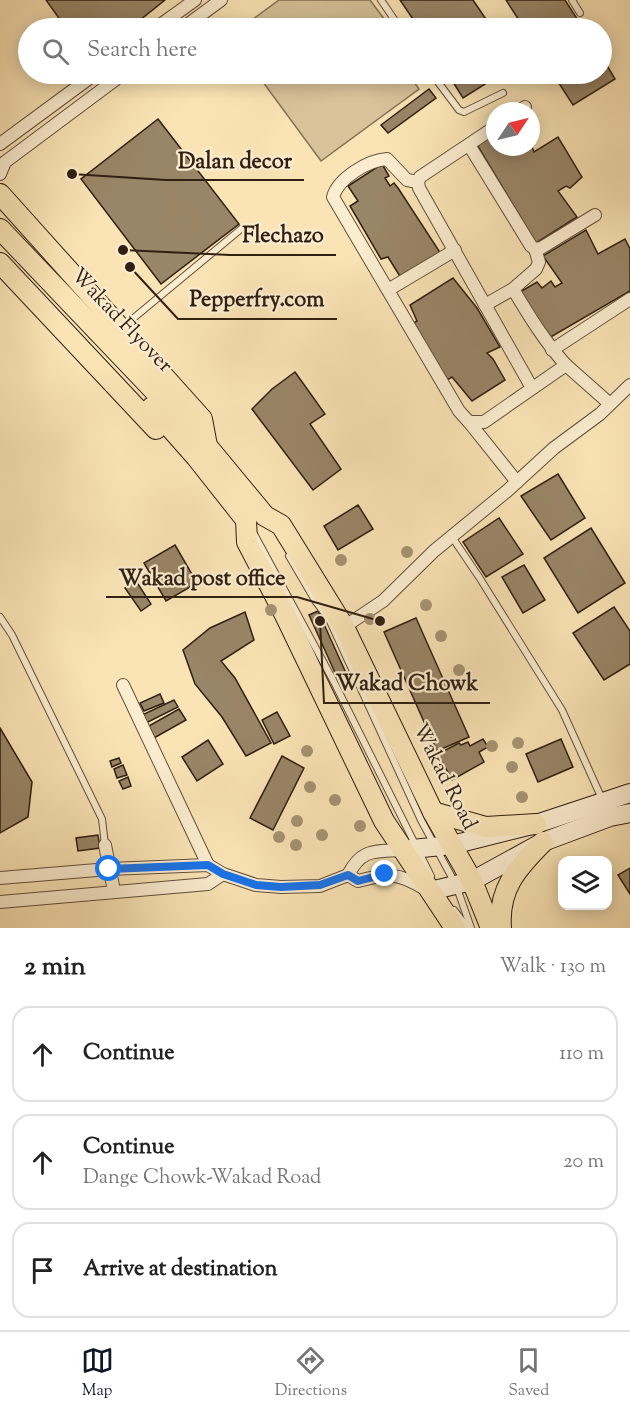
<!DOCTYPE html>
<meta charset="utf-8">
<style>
:root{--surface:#fff;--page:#f2f2f2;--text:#222;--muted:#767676;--line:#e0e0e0;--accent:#111827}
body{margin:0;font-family:"Sorts Mill Goudy",serif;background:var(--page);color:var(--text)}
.controls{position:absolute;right:18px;bottom:18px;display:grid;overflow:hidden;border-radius:12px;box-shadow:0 3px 15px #0003}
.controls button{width:54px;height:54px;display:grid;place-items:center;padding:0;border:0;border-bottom:2px solid var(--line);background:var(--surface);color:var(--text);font:30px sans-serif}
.compass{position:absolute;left:486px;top:102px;width:54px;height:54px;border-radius:50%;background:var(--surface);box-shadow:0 3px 15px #0003;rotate:55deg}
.stop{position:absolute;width:18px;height:18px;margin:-14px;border:4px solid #1a73e8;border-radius:50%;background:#fff}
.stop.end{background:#1a73e8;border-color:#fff;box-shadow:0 2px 6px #0008}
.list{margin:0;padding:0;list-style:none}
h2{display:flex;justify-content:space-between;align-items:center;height:78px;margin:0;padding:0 24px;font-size:26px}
h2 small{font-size:20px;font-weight:400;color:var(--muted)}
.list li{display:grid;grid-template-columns:39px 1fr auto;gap:18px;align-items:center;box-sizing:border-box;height:96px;margin:0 12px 12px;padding:0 12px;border:2px solid var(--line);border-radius:18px}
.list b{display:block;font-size:22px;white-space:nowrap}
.list p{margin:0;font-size:20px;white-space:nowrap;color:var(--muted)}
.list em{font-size:20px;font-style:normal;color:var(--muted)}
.icon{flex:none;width:33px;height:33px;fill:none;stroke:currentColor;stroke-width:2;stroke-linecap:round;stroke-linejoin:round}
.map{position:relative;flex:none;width:630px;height:928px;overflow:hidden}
.search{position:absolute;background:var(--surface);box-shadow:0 3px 15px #0003;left:18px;right:18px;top:18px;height:66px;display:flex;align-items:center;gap:15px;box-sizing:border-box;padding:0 21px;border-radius:33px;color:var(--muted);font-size:22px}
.sheet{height:402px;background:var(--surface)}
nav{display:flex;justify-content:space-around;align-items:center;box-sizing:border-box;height:84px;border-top:2px solid var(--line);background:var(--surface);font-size:16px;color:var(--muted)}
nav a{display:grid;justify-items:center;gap:3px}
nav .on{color:var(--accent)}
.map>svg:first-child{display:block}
</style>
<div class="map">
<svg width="630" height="928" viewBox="0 0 630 928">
<rect width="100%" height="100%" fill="#fae4b6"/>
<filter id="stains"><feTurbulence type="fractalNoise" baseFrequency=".00333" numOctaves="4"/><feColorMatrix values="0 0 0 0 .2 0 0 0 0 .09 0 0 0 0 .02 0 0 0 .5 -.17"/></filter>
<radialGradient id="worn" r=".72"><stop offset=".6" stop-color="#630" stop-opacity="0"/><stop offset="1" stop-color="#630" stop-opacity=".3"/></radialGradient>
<g fill="#d8c39a" stroke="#847156" stroke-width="1.5">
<polygon points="279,0 370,0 391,28 241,28"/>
<polygon points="257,74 419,74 412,79 419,89 321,161"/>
</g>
<g fill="#998567" stroke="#301f12" stroke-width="1.5">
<polygon points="46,0 165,0 130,28 66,28"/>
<polygon points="400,0 473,0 492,28 419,28"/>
<polygon points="506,0 565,0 583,28 524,28"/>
<polygon points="602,57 615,79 573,105 553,74 602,74"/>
<polygon points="448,74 501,74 463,98"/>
<polygon points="429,89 436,98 388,133 381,125"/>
<polygon points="158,119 239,224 161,284 81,179"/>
<polygon points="495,133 495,147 531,147 531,144 534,152 558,137 582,177 570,188 566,186 558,191 577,217 536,243 476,143"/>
<polygon points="382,164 389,176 385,178 390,186 394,183 398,188 441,254 401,278 388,257 381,259 350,206 358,201 348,186"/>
<polygon points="586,230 598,254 625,239 630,249 630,291 549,338 520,292 537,282 542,288 551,281 555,287 562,283 543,256"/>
<polygon points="453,278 477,308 500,347 487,353 493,359 505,380 472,401 452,377 444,382 412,324 417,321 410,305"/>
<polygon points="295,372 325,414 310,424 341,469 313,490 252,409 272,389"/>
<polygon points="558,474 585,518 551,540 521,496"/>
<polygon points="358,505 373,529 338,550 324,526"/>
<polygon points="499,518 523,554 486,577 463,542"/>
<polygon points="591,528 625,583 578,613 544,558"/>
<polygon points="175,545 197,583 166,601 144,563"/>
<polygon points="524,565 545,600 523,613 502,577"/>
<polygon points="136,581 151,604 141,611 125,588"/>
<polygon points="614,607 630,631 630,664 604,680 573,633"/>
<polygon points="318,611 346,673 337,677 309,615"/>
<polygon points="245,612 254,640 221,661 235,678 271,743 246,756 222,717 195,684 183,650 210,628"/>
<polygon points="416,618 469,737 437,751 384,632"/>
<polygon points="160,694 164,703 144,711 140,703"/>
<polygon points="174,700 178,707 146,723 142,715"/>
<polygon points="179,709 186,720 154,738 147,727"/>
<polygon points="277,712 290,736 274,744 262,720"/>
<polygon points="0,728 32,782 28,817 0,833"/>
<polygon points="483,739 488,747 479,752 484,762 452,780 438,754 459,743 461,745 468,742 470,746"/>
<polygon points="561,739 573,767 538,782 526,754"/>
<polygon points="208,740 223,764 197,781 182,757"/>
<polygon points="282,756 304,768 273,830 250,818"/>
<polygon points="119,758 121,763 112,767 110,761"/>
<polygon points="123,765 127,775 117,778 114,769"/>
<polygon points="128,777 131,786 123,789 119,781"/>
<polygon points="98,835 100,848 78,851 76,838"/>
<polygon points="630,868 630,894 618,875"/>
</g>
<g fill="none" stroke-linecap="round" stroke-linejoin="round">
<g stroke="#62503b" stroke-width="8">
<g id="lane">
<polyline points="381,0 400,28"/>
<polyline points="572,0 580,13"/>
<polyline points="432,74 459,110 464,112 503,93"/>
<polyline points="124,326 241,229"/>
<polyline points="254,534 333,680 431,876"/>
<polyline points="452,537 479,577 562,710 602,799"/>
<polyline points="289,556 316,602 329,619 421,820 456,885 471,928"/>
<polyline points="0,617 12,635 102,819 105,845"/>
<polyline points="454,910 468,928"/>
</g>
</g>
<g stroke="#62503b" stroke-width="14">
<g id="street">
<polyline points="156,28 195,0"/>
<polyline points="183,28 221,0"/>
<polyline points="519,111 525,107"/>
<polyline points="495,127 420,177 418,182 419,188 532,388"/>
<polyline points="0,144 95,74"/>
<polyline points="469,145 531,246 535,249 541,248 595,215"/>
<polyline points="0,174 5,162 123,74"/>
<path d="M418 182 407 180 387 159C369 160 338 178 333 197L459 411 469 422H484L566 365 610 404"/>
<polyline points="513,289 536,269 539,262 535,249"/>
<polyline points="388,290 455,250"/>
<path d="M485 305 513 289C529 316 545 342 566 365"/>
<polyline points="552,350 630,299"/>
<polyline points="469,422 517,482"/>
<polyline points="344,627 383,601 434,551 507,491 554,448 600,414 630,385"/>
<polyline points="123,685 208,865"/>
<polyline points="105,845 114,891"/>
<path d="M348 875 358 881C388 873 397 872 425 889"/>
<path d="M348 875C362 848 374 852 402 850"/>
<polyline points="0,878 109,869 208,865 223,874 256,885 281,887 320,886 348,875"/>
<polyline points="0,902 208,884 223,874"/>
</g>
</g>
<g stroke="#301f12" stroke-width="20">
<g id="secondary">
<polyline points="402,850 452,845 536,824 630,793"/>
<polyline points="430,891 472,881 543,842 610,817 630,813"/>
</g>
</g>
<g stroke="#301f12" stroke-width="22">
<g id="primary">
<polyline points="0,194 202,419 207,446"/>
<polyline points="0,229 207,446 265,516 281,525 344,627 433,812 472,881 491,928"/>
<polyline points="0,263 156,429"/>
<polyline points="152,407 197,458 246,520 247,542 285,615 384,821 455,928"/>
<polyline points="433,812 486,827 536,824"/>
<path d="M501 928C498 889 517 868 543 842"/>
</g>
</g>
<use href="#lane" stroke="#fcedd0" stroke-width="6"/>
<use href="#street" stroke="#fcedd0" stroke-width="12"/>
<use href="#secondary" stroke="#fcedd0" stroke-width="18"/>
<use href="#primary" stroke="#fae4b6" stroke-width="20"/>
</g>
<g fill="#a69372">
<circle cx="407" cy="552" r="6"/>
<circle cx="341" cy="560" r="6"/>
<circle cx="426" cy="605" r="6"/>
<circle cx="271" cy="610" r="6"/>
<circle cx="370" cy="619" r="6"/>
<circle cx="441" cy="636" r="6"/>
<circle cx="459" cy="670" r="6"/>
<circle cx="518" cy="743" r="6"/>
<circle cx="492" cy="746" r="6"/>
<circle cx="307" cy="751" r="6"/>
<circle cx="512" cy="767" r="6"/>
<circle cx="310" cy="787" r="6"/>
<circle cx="522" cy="797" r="6"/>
<circle cx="335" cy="800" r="6"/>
<circle cx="297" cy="821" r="6"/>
<circle cx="360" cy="826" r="6"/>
<circle cx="322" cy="835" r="6"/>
<circle cx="279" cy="837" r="6"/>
<circle cx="296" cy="845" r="6"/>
</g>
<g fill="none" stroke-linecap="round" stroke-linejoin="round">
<polyline stroke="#1a73e8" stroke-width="8" points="109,869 208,865 223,874 256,885 281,887 320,885 348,875 358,881 385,874"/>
</g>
<g text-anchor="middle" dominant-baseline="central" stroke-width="4.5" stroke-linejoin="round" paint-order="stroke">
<g font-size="21" fill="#301f12" stroke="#fcedd0">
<text transform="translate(121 321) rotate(46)">Wakad Flyover</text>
<text transform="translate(444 777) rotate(63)">Wakad Road</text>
</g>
</g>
<path fill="none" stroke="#301f12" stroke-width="2" d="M72 174L166 180H304M123 250L230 255H336M130 267L178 319H337M380 621L297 597H106M320 621L324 703H490"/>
<g fill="#301f12" stroke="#fcedd0" stroke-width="2">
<circle cx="72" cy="174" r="6"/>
<circle cx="123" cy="250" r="6"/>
<circle cx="130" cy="267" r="6"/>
<circle cx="380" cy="621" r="6"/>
<circle cx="320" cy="621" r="6"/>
</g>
<g font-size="22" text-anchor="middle" font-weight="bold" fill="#301f12" stroke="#fcedd0" stroke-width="4.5" stroke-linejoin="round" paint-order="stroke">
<text x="235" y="168">Dalan decor</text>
<text x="283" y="242">Flechazo</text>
<text x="257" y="306">Pepperfry.com</text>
<text x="202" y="585">Wakad post office</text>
<text x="407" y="690">Wakad Chowk</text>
</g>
<rect width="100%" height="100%" filter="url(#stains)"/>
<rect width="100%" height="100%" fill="url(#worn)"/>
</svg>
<div class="controls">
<button><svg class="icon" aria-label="layers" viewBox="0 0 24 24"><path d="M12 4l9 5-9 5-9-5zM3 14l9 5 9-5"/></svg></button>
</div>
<svg class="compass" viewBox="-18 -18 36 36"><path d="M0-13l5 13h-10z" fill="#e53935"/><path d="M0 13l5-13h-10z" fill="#767676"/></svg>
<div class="stop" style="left:109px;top:869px"></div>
<div class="stop end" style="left:385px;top:874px"></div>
<div class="search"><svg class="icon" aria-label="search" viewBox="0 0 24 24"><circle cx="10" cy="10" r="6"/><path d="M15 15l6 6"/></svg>Search here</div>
</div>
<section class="sheet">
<h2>2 min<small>Walk · 130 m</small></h2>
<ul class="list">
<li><svg class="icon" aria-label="ahead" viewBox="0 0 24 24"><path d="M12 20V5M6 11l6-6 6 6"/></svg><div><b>Continue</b></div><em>110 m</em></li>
<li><svg class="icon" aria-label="ahead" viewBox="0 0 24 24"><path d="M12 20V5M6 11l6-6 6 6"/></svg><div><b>Continue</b><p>Dange Chowk-Wakad Road</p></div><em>20 m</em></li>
<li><svg class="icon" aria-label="arrive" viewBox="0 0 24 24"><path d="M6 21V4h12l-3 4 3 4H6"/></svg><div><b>Arrive at destination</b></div></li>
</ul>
</section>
<nav>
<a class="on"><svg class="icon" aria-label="map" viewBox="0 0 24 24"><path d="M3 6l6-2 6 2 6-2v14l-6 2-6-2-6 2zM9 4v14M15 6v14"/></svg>Map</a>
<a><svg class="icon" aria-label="directions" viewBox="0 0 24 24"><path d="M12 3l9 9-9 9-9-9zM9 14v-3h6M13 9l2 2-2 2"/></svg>Directions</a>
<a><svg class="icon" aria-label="saved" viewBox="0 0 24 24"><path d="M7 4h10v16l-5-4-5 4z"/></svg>Saved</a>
</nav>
